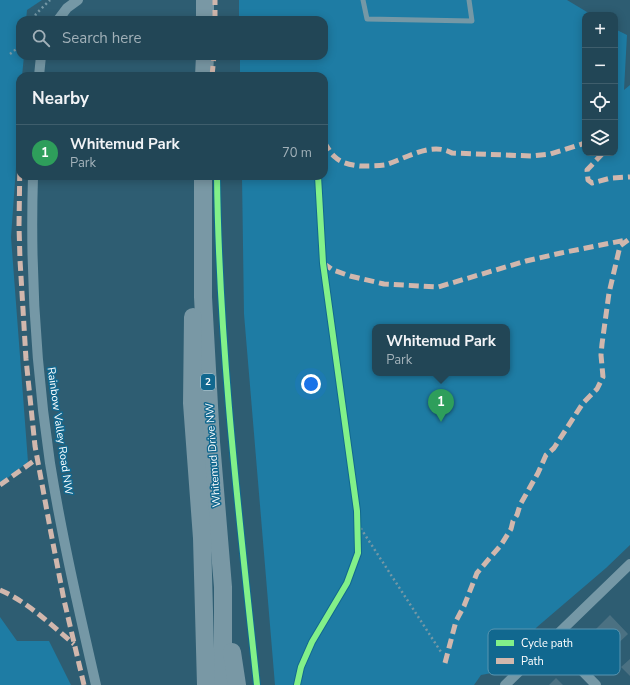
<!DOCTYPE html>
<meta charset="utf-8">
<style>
:root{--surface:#224656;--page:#2e5060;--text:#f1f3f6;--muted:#a2b1b9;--line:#3f5e6c;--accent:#bca0f2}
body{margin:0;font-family:"Nunito Sans",sans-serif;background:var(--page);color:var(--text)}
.controls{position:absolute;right:12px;top:12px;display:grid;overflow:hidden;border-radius:8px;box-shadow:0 2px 10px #0003}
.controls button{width:36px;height:36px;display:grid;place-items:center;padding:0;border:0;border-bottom:1px solid var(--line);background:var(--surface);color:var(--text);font:20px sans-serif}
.you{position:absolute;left:311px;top:384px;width:14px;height:14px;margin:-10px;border:3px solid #fff;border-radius:50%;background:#1a73e8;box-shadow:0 0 0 6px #1a73e833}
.badge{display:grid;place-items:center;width:26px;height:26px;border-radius:50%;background:var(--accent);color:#fff;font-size:13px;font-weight:700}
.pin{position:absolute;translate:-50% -33px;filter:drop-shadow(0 1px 2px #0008)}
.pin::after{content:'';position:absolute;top:21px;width:14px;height:12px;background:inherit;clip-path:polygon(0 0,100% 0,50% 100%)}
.popup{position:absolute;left:372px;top:324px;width:138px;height:52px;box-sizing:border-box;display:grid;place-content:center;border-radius:8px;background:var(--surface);filter:drop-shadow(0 1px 3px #0005);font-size:13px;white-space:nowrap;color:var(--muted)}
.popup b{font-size:15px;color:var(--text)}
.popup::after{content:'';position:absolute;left:50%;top:100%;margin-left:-8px;border:8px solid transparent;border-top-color:var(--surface)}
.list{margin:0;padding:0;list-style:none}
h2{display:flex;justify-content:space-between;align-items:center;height:52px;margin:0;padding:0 16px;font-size:17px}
h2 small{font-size:13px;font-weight:400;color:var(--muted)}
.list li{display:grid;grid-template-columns:26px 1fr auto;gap:12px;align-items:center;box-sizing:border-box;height:56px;padding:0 16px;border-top:1px solid var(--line)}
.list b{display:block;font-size:15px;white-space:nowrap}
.list p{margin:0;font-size:13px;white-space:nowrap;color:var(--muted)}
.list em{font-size:13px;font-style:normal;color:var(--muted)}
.icon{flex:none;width:22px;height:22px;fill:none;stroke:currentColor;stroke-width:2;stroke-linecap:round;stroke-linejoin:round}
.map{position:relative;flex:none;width:630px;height:685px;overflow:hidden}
.search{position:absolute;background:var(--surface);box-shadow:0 2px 10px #0003;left:16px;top:16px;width:312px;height:44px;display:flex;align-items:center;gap:10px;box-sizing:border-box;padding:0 14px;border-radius:12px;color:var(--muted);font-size:15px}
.panel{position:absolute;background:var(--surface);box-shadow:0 2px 10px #0003;left:16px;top:72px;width:312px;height:108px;border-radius:12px}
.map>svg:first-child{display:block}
</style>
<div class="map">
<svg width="630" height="685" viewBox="0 0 630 685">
<rect width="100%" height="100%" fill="#2e5d72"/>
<g fill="#1e7ca4" fill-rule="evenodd">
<polygon points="0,0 42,0 27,10 26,20 20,20 20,56 24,56 22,76 20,76 20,112 11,237 28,462 0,484"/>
<path d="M239 0H567L592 15H585V153H615V29L627 35 624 90 630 85V545L606 568 537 627 497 672 481 675 474 685H275L244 314 242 176H324V76H240V56H324V20H239ZM375 327H507V373H375Z"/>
<polygon points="0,617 17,641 49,641 71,685 0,685"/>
</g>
<g fill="#4b7182">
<polygon points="610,615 628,634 609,652 605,647 601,651 589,639 590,635"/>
<polygon points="630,659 630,676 621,667"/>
<polygon points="556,678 563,685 549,685"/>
</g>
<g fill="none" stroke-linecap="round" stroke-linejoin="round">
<g stroke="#7598a6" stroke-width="2.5" stroke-dasharray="2 3" stroke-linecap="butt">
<polyline points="33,20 36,14 50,0"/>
<polyline points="10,54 20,46"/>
<polyline points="358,524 441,652"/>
</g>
<polyline stroke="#7598a6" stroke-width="5" points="363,0 367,19 472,21 469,0"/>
<g stroke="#7598a6" stroke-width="10">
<polyline points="58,20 67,8 78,0"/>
<polyline points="39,76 41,56"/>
<path d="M33 176C30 271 36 368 50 463 62 537 79 611 96 685"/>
<polyline points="552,640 596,685"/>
<polyline points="505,685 630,564"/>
</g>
<g stroke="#7998a5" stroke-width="18">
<polyline points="205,20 205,0"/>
<polyline points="204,76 205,56"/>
<polyline points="203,176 203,297 211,442 223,587 223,685"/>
<polyline points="193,317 192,403 202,538 206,685"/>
<polyline points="232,652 237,685"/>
</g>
<g stroke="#d1b7ad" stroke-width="5" stroke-dasharray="10 5" stroke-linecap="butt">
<polyline points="215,20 215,0"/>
<polyline points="212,76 214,56"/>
<path d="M324 142C327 146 330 153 335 157 341 163 351 165 360 166 368 166 377 166 385 165 405 159 431 141 452 153L531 156 550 154 585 143"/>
<polyline points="603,153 587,170 588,180 592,183 611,178 630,177"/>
<polyline points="20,156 19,226 20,260 26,359 35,446 51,533 64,600 84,685"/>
<polyline points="323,263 333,270 350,276 384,284 438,287 526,261 561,253 626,240"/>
<polyline points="0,485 38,458"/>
<path d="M0 590C28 602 51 625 74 644"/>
<polyline points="445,663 456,621 464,606 477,573 501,545 511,529 513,521 517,515 520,505 538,473 546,455 554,448 583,403 597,389 603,377 601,355 602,344 609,293 620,246 628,240"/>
</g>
<g stroke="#11688f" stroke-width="8">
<g id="cycleway">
<path d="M217 176C219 346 239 516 257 685"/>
<polyline points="297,685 301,667 312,642 347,583 358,553 357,511 323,263 318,176"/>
</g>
</g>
<use href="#cycleway" stroke="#82f089" stroke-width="6"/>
</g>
<g text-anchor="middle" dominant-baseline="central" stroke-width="3" stroke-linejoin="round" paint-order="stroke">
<rect fill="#11688f" stroke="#b8d2dd" stroke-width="1" x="201" y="374" width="14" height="16" rx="3"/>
<g font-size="10" font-weight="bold" fill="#fff">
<text x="208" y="382">2</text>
</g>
<g font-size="11" fill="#fff" stroke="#11688f">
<text transform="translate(60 431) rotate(82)">Rainbow Valley Road NW</text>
<text transform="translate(213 455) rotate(-94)">Whitemud Drive NW</text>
</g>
</g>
<rect x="488" y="629" width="132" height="46" rx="6" fill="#11688f" stroke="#5895b1" stroke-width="1"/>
<rect x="496" y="640" width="18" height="6" fill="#82f089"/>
<rect x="496" y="658" width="18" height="6" fill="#d1b7ad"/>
<g font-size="11" fill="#fff">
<text x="521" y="647">Cycle path</text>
<text x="521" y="665">Path</text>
</g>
</svg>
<div class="controls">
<button>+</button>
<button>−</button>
<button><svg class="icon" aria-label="locate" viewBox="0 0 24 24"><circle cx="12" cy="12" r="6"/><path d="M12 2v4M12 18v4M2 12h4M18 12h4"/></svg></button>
<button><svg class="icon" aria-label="layers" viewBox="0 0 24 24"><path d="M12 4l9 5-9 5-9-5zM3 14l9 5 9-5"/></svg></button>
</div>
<div class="you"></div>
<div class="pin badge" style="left:441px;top:422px;background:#2e9e5b">1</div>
<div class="popup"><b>Whitemud Park</b>Park</div>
<div class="search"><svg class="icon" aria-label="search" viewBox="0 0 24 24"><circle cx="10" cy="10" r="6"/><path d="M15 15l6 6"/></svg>Search here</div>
<section class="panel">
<h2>Nearby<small></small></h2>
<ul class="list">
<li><span class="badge" style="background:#2e9e5b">1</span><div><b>Whitemud Park</b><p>Park</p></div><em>70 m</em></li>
</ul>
</section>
</div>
